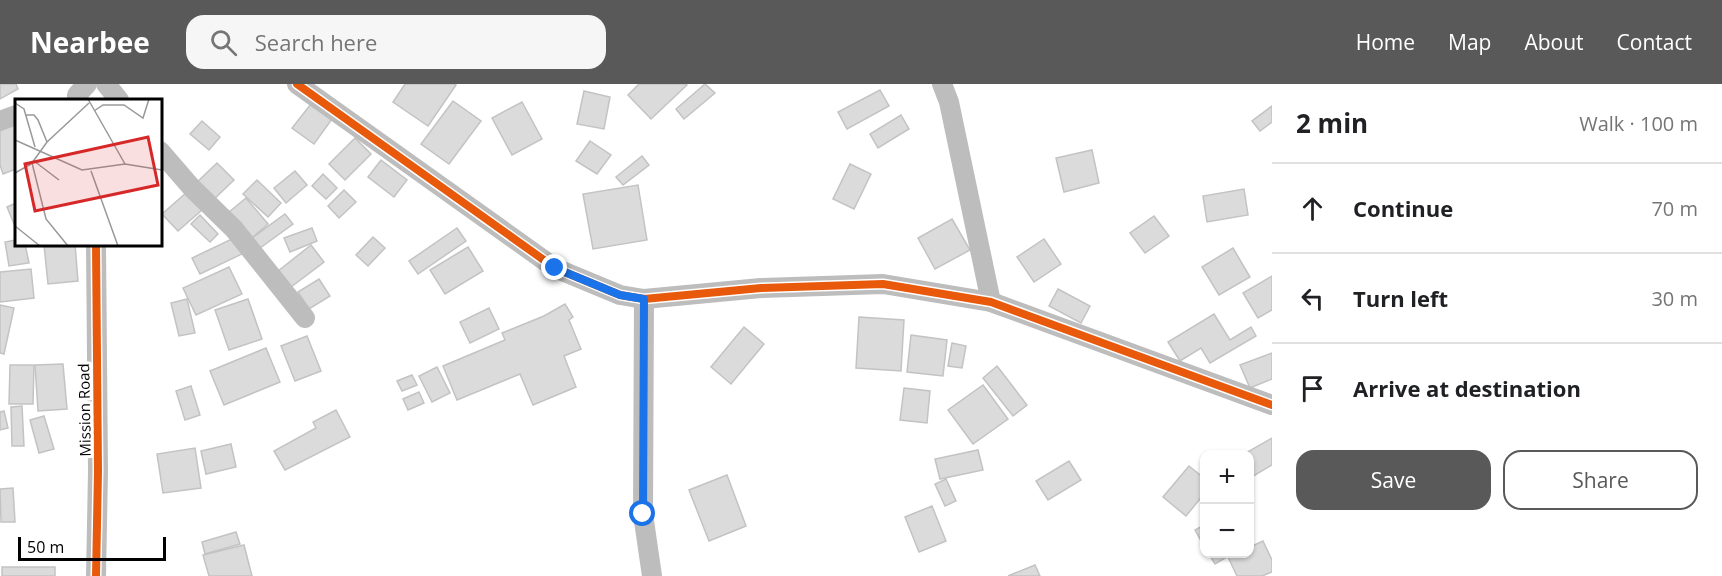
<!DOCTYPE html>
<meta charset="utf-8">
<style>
:root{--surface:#fff;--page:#f6f6f6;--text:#202124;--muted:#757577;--line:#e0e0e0;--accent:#595959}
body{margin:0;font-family:"Open Sans",sans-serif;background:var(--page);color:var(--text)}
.controls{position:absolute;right:18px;bottom:18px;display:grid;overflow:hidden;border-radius:12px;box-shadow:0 2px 4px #0004}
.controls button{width:54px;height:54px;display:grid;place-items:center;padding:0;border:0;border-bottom:2px solid var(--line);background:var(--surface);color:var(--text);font:30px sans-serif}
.scale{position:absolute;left:18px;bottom:15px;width:148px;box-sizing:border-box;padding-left:6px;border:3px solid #000;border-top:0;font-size:16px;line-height:21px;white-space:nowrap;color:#000;-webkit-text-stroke:4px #fff;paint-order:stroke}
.stop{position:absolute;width:18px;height:18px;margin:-14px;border:4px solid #1a73e8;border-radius:50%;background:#fff}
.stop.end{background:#1a73e8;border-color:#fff;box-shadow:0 2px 6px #0008}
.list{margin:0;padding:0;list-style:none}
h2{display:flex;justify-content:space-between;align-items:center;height:78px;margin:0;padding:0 24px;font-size:26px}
h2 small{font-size:20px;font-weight:400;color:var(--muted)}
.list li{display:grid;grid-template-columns:39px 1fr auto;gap:18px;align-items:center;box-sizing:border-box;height:90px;padding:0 24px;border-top:2px solid var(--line)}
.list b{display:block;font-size:22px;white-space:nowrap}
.list em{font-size:20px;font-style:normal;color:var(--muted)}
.actions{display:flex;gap:12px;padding:18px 24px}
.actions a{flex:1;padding:14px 0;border:2px solid var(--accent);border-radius:18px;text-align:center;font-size:21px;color:var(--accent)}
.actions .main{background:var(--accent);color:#fff}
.icon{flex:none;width:33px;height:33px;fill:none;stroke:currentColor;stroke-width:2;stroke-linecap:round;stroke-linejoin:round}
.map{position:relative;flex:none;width:1272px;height:492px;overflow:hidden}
header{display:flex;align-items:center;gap:36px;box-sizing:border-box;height:84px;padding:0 30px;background:var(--accent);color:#fff}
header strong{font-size:28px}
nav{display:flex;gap:33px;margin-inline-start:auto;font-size:21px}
.search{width:420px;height:54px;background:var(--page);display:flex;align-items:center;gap:15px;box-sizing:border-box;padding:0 21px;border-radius:18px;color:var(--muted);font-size:22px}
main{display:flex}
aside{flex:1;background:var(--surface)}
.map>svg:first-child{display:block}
</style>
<header>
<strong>Nearbee</strong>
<div class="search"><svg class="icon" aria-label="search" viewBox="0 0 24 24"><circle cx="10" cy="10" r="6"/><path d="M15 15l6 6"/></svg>Search here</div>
<nav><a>Home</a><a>Map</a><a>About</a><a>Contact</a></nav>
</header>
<main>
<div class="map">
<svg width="1272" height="492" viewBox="0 0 1272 492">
<rect width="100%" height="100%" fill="#fff"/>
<g fill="#dbdbdb" stroke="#c3c3c3" stroke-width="1.5">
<polygon points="0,0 16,0 18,5 0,15"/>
<polygon points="405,0 454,0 456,1 428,42 393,18"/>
<polygon points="639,0 686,0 687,1 651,35 628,11"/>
<polygon points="705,0 715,9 684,35 676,25"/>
<polygon points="880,6 889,22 847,45 838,28"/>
<polygon points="584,7 610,13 604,45 577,40"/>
<polygon points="453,17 481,37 449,80 421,60"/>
<polygon points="522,18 542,55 512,71 492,34"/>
<polygon points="311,20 332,35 314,60 292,44"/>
<polygon points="1272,22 1272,38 1260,47 1252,37"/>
<polygon points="901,31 909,45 878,64 870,50"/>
<polygon points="202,37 220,53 209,66 190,50"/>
<polygon points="15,41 16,47 16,85 3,90 0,81 0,46"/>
<polygon points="355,54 371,70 345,96 329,80"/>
<polygon points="590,57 611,71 597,90 576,77"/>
<polygon points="1092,66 1099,99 1064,108 1056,74"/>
<polygon points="642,72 649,81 623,101 616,93"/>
<polygon points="381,76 407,96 394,113 368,93"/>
<polygon points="217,79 234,96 210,119 193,102"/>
<polygon points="850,80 871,90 854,125 833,115"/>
<polygon points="295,87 307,101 286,119 274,104"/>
<polygon points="323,90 337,104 326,115 312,102"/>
<polygon points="257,96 281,119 268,133 243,110"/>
<polygon points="638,101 647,156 593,165 583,110"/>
<polygon points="1244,105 1248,131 1207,138 1203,112"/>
<polygon points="344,106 356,118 339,134 328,122"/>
<polygon points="186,109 202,126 178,147 162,130"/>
<polygon points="246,114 268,140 252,154 229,128"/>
<polygon points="16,119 16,139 14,140 7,123"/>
<polygon points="285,130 293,140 260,164 252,154"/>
<polygon points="200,131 218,150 210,158 191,140"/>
<polygon points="1154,132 1169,152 1145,169 1130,149"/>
<polygon points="952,135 970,166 935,185 918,154"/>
<polygon points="312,144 317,157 290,168 284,154"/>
<polygon points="457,144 466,157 418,190 409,177"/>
<polygon points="373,153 385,164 368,182 356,171"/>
<polygon points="234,154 242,170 200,190 192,174"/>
<polygon points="1044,155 1061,180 1034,198 1017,173"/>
<polygon points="16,156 16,160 25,160 29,179 9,182 5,158"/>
<polygon points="75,160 78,197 48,200 44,161"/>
<polygon points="311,161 324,178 291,203 278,187"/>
<polygon points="468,163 483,187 445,210 430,186"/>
<polygon points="1233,164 1250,193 1219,211 1202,183"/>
<polygon points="229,183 242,210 196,231 183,204"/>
<polygon points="31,185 34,214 0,218 0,188"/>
<polygon points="1272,192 1272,226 1258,234 1243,209"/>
<polygon points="319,195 330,212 309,225 298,208"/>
<polygon points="1058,205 1090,222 1081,239 1049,222"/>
<polygon points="187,215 195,249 179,252 171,219"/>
<polygon points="248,215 262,255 229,266 215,226"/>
<polygon points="565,220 573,233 569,236 581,265 564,272 576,303 533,321 520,290 457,316 443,282 505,256 502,249 544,232"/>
<polygon points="0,221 14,224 4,270 0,269"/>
<polygon points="489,224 499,245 470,259 460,238"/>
<polygon points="1214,230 1230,256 1251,243 1256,252 1210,279 1201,264 1180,277 1168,258"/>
<polygon points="859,233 904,236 901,287 856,284"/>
<polygon points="744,243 764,260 731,300 711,283"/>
<polygon points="911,251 947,256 943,292 907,288"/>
<polygon points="307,252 321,287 295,297 281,262"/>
<polygon points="952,259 966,262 962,284 948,282"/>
<polygon points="266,264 280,298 224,321 210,287"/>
<polygon points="1272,269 1272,295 1250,304 1240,281"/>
<polygon points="63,280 67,325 38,327 35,281"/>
<polygon points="10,281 34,281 33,320 9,320"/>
<polygon points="997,282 1027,321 1013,332 983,294"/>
<polygon points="437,283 450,309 432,318 419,292"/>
<polygon points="412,291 417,301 402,307 397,297"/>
<polygon points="983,301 1008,335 973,360 948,326"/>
<polygon points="191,302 200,331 185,336 176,307"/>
<polygon points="904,304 930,307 927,339 900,336"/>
<polygon points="419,308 424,319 408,326 403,315"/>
<polygon points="22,322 24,362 12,362 11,323"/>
<polygon points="336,326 350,353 285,386 274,367 316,344 313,338"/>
<polygon points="4,327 8,344 0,346 0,328"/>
<polygon points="44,332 54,365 39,369 30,336"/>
<polygon points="1272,354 1272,381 1250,394 1250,370 1244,370"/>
<polygon points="231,360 236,383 206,390 201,367"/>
<polygon points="195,364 201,404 163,409 157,370"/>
<polygon points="978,366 983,386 940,395 935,375"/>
<polygon points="1069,377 1081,396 1048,416 1036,397"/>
<polygon points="1189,382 1204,394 1204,410 1186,432 1163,413"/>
<polygon points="727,391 746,442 709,457 689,406"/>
<polygon points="946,395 956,417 945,422 935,400"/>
<polygon points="13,404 15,438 1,438 0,405"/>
<polygon points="932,422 946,457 919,468 905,433"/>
<polygon points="1204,441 1204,462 1195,446"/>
<polygon points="236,448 240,460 205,470 202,458"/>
<polygon points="1263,457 1272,476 1272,488 1262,492 1237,492 1228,473 1235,470 1250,470 1250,463"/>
<polygon points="244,461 252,492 209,492 203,471"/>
<polygon points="1209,470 1232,470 1215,480"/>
<polygon points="1035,481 1040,492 1008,492"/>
<rect x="2" y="483" width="53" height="9"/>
</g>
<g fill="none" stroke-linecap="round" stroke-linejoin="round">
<g stroke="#bdbdbd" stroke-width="20">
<polyline points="106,0 119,16"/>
<polyline points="297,0 555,184 620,211 644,215 761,204 883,200 991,218 1272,321"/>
<polyline points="942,0 949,18 991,218"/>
<polyline points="77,16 77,11 87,0"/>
<polyline points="0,37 16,31"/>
<polyline points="160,67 192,104 234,145 305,234"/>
<polyline points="96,160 98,387 96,492"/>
<polyline points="644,215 643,430 652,492"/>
</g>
<g stroke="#fff" stroke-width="11">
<g id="cycleway">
<polyline points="297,0 555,184 620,211 644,215 761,204 883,200 991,218 1272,321"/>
<polyline points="96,160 98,387 96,492"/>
</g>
</g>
<use href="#cycleway" stroke="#e8590c" stroke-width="8"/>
</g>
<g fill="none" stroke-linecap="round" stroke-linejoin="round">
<polyline stroke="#1a73e8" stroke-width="8" points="555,184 620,211 644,215 643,430"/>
</g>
<g text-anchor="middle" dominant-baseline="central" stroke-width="6" stroke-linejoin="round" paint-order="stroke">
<g font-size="15" fill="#000" stroke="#fff">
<text transform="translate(84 326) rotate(-91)">Mission Road</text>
</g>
</g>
<g transform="translate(15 15)">
<rect width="147" height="147" fill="#fff"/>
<path fill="none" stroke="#999" stroke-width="1.5" d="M73 0 110 65M0 4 9 10 20 48M79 12 88 6H109L128 19 134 0M10 16H19L23 21 32 43M0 41 67 71 110 65 147 71M19 62 44 81M76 72 103 147M0 74 16 65M0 127 25 147M53 147 31 120 17 64 32 43 74 4"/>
<path fill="#d62828" fill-opacity="0.15" stroke="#d62828" stroke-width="3" d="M133 38 143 86 20 112 10 65Z"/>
<rect width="147" height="147" fill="none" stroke="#000" stroke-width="3"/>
</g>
</svg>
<div class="controls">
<button>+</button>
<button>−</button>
</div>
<div class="scale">50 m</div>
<div class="stop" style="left:643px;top:430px"></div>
<div class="stop end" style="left:555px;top:184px"></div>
</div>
<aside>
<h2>2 min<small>Walk · 100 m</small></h2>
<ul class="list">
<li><svg class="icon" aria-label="ahead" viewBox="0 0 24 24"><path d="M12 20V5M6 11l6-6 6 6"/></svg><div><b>Continue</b></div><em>70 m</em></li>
<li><svg class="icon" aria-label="left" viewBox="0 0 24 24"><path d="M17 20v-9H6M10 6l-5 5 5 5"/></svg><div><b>Turn left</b></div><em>30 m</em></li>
<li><svg class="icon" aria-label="arrive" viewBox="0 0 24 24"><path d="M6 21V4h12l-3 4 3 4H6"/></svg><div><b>Arrive at destination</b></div></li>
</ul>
<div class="actions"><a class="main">Save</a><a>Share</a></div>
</aside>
</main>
